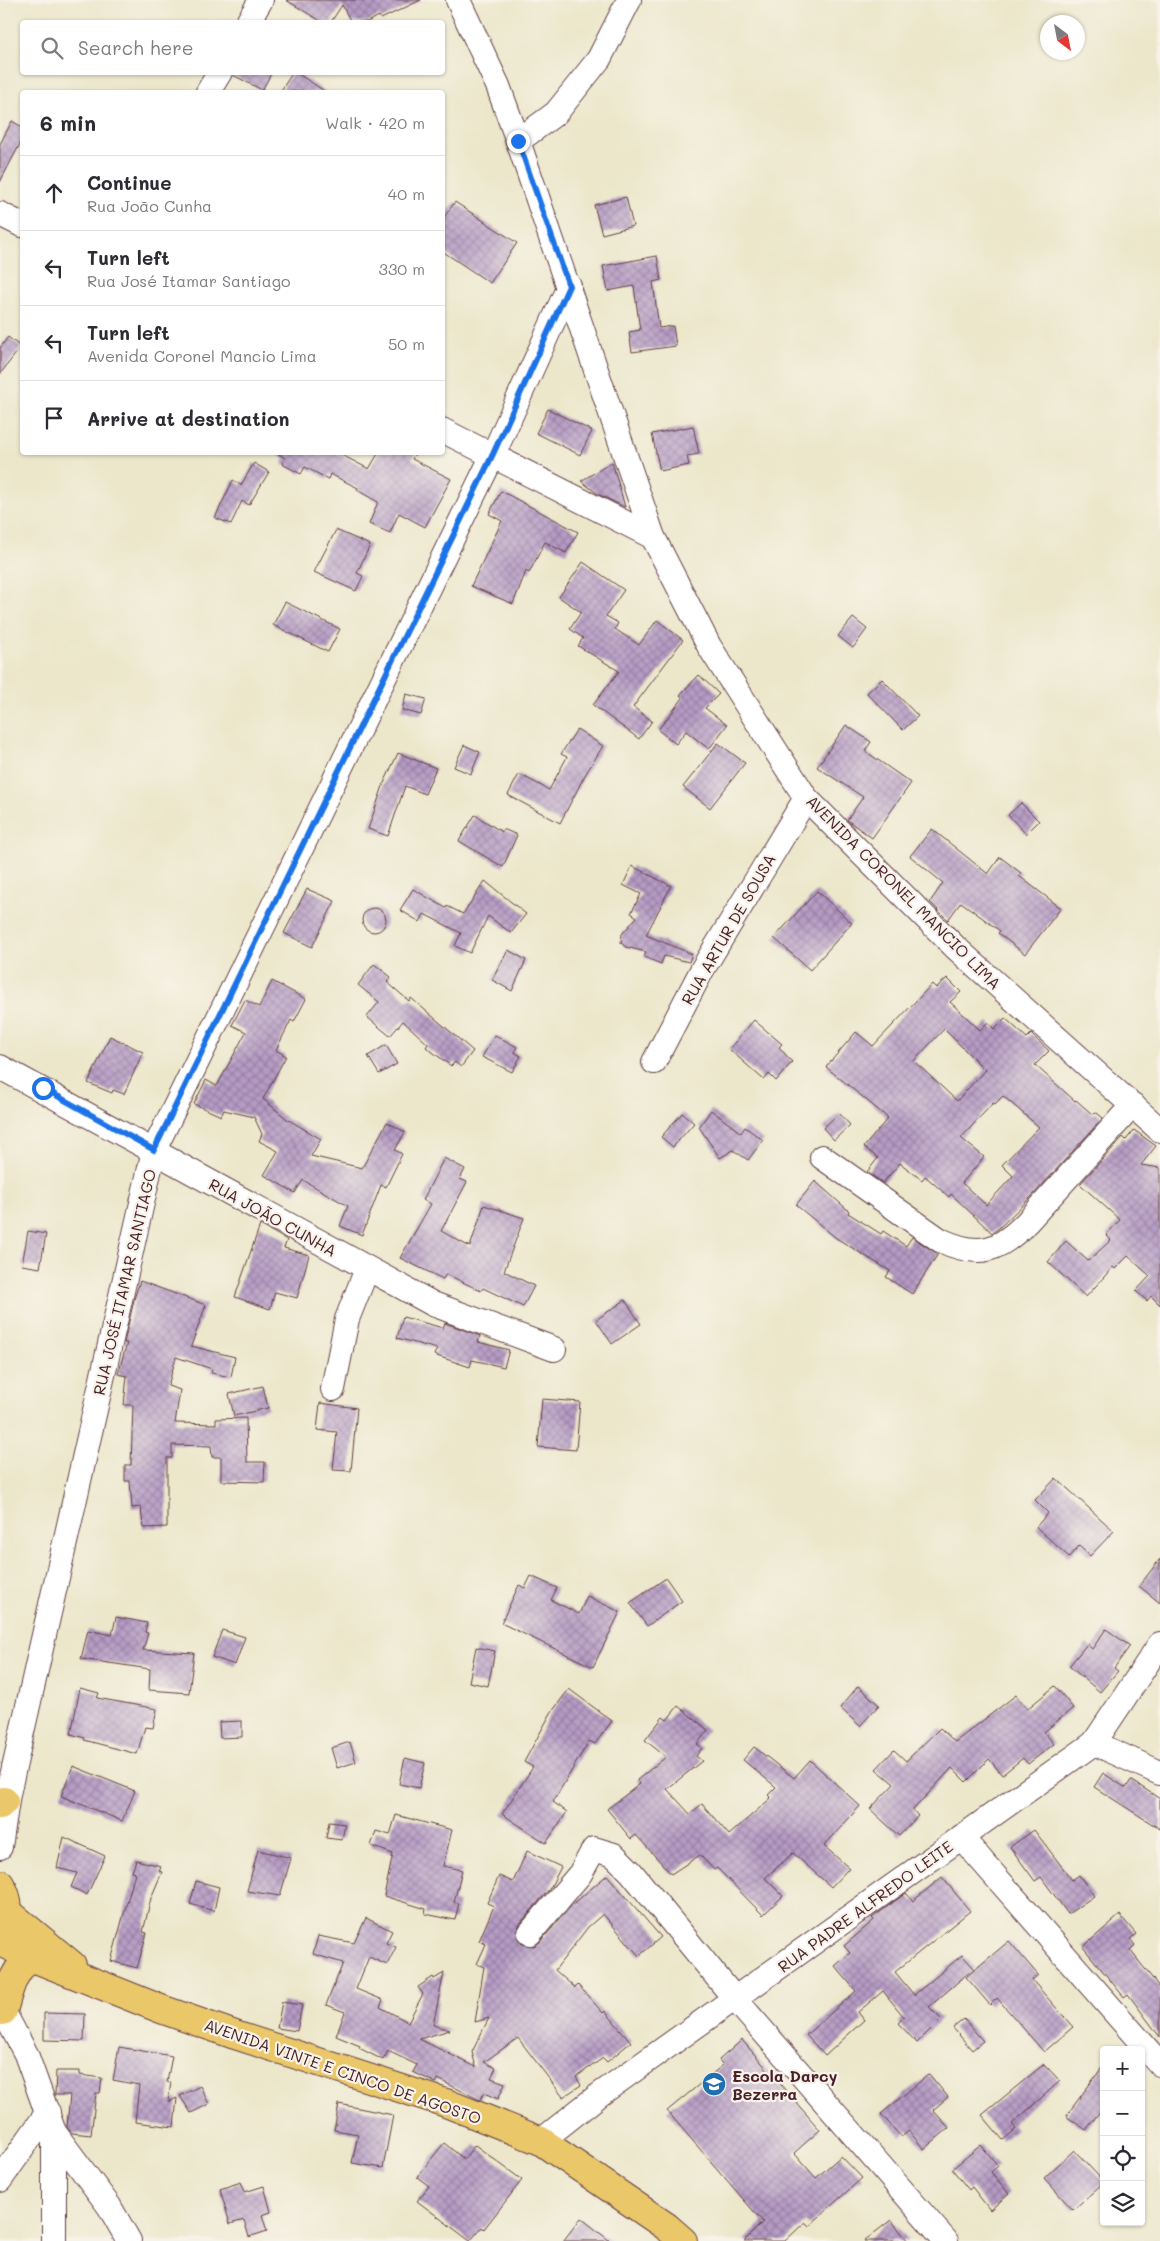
<!DOCTYPE html>
<meta charset="utf-8">
<style>
:root{--surface:#fff;--page:#f2f2f3;--text:#2b2b33;--muted:#7c7c81;--line:#e1e1e2}
body{margin:0;font-family:Mali,sans-serif;background:var(--page);color:var(--text)}
.controls{position:absolute;right:15px;bottom:15px;display:grid;overflow:hidden;border-radius:5px;box-shadow:0 1px 4px #0004}
.controls button{width:45px;height:45px;display:grid;place-items:center;padding:0;border:0;border-bottom:1px solid var(--line);background:var(--surface);color:var(--text);font:25px sans-serif}
.compass{position:absolute;left:1040px;top:15px;width:45px;height:45px;border-radius:50%;background:var(--surface);box-shadow:0 1px 4px #0004;rotate:148deg}
.stop{position:absolute;width:15px;height:15px;margin:-11px;border:4px solid #1a73e8;border-radius:50%;background:#fff}
.stop.end{background:#1a73e8;border-color:#fff;box-shadow:0 1px 5px #0008}
.list{margin:0;padding:0;list-style:none}
h2{display:flex;justify-content:space-between;align-items:center;height:65px;margin:0;padding:0 20px;font-size:21px}
h2 small{font-size:16px;font-weight:400;color:var(--muted)}
.list li{display:grid;grid-template-columns:32px 1fr auto;gap:15px;align-items:center;box-sizing:border-box;height:75px;padding:0 20px;border-top:1px solid var(--line)}
.list b{display:block;font-size:19px;white-space:nowrap}
.list p{margin:0;font-size:16px;white-space:nowrap;color:var(--muted)}
.list em{font-size:16px;font-style:normal;color:var(--muted)}
.icon{flex:none;width:28px;height:28px;fill:none;stroke:currentColor;stroke-width:2;stroke-linecap:round;stroke-linejoin:round}
.map{position:relative;flex:none;width:1160px;height:2241px;overflow:hidden}
.search{position:absolute;background:var(--surface);box-shadow:0 1px 4px #0004;left:20px;top:20px;width:425px;height:55px;display:flex;align-items:center;gap:12px;box-sizing:border-box;padding:0 18px;border-radius:5px;color:var(--muted);font-size:19px}
.panel{position:absolute;background:var(--surface);box-shadow:0 1px 4px #0004;left:20px;top:90px;width:425px;height:365px;border-radius:5px}
.map>svg:first-child{display:block}
</style>
<div class="map">
<svg width="1160" height="2241" viewBox="0 0 1160 2241">
<defs>
<pattern id="building-cross-hatch" width="8" height="8" patternUnits="userSpaceOnUse" patternTransform="scale(1.25)"><rect width="8" height="8" fill="#b59bc5"/><path d="M0 0l8 8M0 8l8-8" fill="none" stroke="#957ea0"/></pattern>
</defs>
<rect width="100%" height="100%" fill="#f7f3e8"/>
<filter id="ink" filterUnits="userSpaceOnUse"><feTurbulence type="fractalNoise" baseFrequency=".02" numOctaves="2"/><feDisplacementMap in="SourceGraphic" scale="10" xChannelSelector="R" yChannelSelector="G"/><feConvolveMatrix kernelMatrix="1 2 1 2 8 2 1 2 1" color-interpolation-filters="sRGB"/></filter>
<filter id="wash" filterUnits="userSpaceOnUse"><feTurbulence type="fractalNoise" baseFrequency=".0096" numOctaves="4" result="noise"/><feDisplacementMap in="SourceGraphic" scale="20" xChannelSelector="R" yChannelSelector="G"/><feGaussianBlur stdDeviation="1.12" result="paint"/><feColorMatrix in="noise" values="0 0 0 0 0 0 0 0 0 0 0 0 0 0 0 0 0 1.4 0 .05"/><feComposite in="paint" operator="in"/></filter>
<g filter="url(#wash)">
<rect width="100%" height="100%" fill="#ece7cb"/>
<g id="blocks">
<g fill="url(#building-cross-hatch)" fill-rule="evenodd">
<polygon points="286,0 421,0 381,19 379,16 367,22 351,22 342,5 331,22 322,22"/>
<polygon points="234,72 272,72 262,90 233,75"/>
<polygon points="293,72 295,72 326,92 280,92"/>
<polygon points="12,121 22,127 22,140 0,182 0,144"/>
<polygon points="626,197 633,226 602,234 594,205"/>
<polygon points="455,202 517,243 490,283 442,251 442,220"/>
<polygon points="657,256 661,280 653,282 659,328 673,326 676,346 632,352 629,332 640,330 634,286 608,291 603,266"/>
<polygon points="8,337 21,347 0,374 0,348"/>
<polygon points="548,409 592,431 580,455 536,433"/>
<polygon points="693,426 699,454 687,456 689,465 660,471 652,434"/>
<polygon points="275,452 336,452 369,469 379,452 416,452 412,459 451,479 425,527 399,513 390,533 369,524 378,502 357,490 358,488 330,474 328,479 305,467 301,474 282,464 285,458"/>
<polygon points="612,462 625,507 598,494 581,481"/>
<polygon points="254,463 269,472 249,505 242,501 231,524 215,518 233,480 241,485"/>
<polygon points="501,491 578,532 566,553 545,542 529,573 526,571 513,604 471,586 502,521 489,514"/>
<polygon points="336,530 370,545 357,573 363,576 356,591 314,572"/>
<polygon points="583,562 624,590 606,616 618,623 615,629 639,645 657,620 683,640 633,707 652,721 639,739 593,705 619,671 578,646 583,638 570,629 581,612 559,597"/>
<polygon points="285,602 340,629 328,652 273,625"/>
<polygon points="853,618 867,629 853,648 838,636"/>
<polygon points="699,675 719,694 705,708 727,725 709,749 686,731 676,744 658,730 683,698 680,695"/>
<polygon points="882,679 918,716 903,730 867,693"/>
<polygon points="406,694 426,699 421,715 402,710"/>
<polygon points="846,725 871,742 865,751 911,783 872,838 847,820 863,797 817,767"/>
<polygon points="577,729 603,746 585,775 560,823 508,795 519,774 549,790 567,757 561,754"/>
<polygon points="718,743 745,763 710,808 683,787"/>
<polygon points="464,745 480,752 471,774 454,767"/>
<polygon points="398,753 436,768 425,794 405,786 388,836 368,829 384,783"/>
<polygon points="1021,803 1039,821 1026,834 1008,815"/>
<polygon points="475,815 502,832 503,829 517,835 503,867 459,841"/>
<polygon points="932,829 988,874 1000,857 1021,873 1019,876 1061,908 1025,954 998,933 1000,931 961,902 948,920 930,902 943,883 910,856"/>
<polygon points="632,866 671,886 646,935 692,954 689,962 664,956 661,964 644,957 646,952 626,947 621,943 622,934 637,917 631,913 641,894 623,885"/>
<polygon points="485,881 526,914 511,933 488,916 470,953 455,946 461,933 424,914 420,922 400,910 413,889 446,908 447,906 463,914"/>
<polygon points="307,889 335,901 312,947 284,933"/>
<polygon points="817,891 852,923 810,970 774,938"/>
<circle cx="374" cy="920" r="12"/>
<polygon points="508,950 526,960 512,991 492,980"/>
<polygon points="374,964 391,977 387,982 409,1001 411,998 473,1051 461,1067 455,1062 451,1066 426,1047 428,1044 403,1021 390,1036 367,1017 379,1002 358,985"/>
<path d="M947 978 961 992 950 1002 980 1030 988 1022 994 1029 1005 1018 1027 1038 1031 1034 1049 1051 1035 1065 1075 1101 1076 1100 1092 1114 1097 1113 1103 1118 1033 1195 999 1228 992 1233 951 1194 949 1197 925 1176 922 1180 900 1163 883 1183 867 1172 878 1158 864 1147 888 1118 826 1067 856 1032 873 1046 932 984 936 988ZM944 1029 985 1070 957 1101 914 1061ZM1003 1096 1039 1127 1002 1165 1013 1176 986 1205 962 1183 984 1157 961 1138 993 1103 995 1104Z"/>
<polygon points="272,981 306,999 294,1022 291,1020 276,1050 286,1056 263,1099 287,1119 321,1139 311,1156 362,1168 387,1122 405,1132 395,1150 402,1154 386,1187 381,1185 362,1235 340,1226 348,1206 303,1180 295,1193 264,1175 278,1151 259,1141 262,1134 254,1117 224,1110 221,1116 194,1104 206,1080 217,1086 246,1032 232,1025 245,1000 259,1007"/>
<polygon points="754,1020 782,1044 779,1047 792,1062 776,1081 769,1074 764,1080 729,1049"/>
<polygon points="495,1035 517,1047 514,1052 521,1056 512,1072 482,1057"/>
<polygon points="110,1036 143,1052 124,1094 113,1090 112,1093 88,1083"/>
<polygon points="386,1045 397,1064 379,1074 368,1056"/>
<polygon points="711,1110 741,1133 745,1127 763,1140 748,1160 733,1150 720,1158 699,1127"/>
<polygon points="682,1113 694,1123 673,1147 661,1137"/>
<polygon points="839,1113 850,1125 834,1140 823,1128"/>
<polygon points="1134,1130 1156,1146 1141,1165 1160,1168 1160,1305 1151,1296 1147,1301 1136,1291 1150,1276 1128,1256 1115,1269 1113,1267 1086,1297 1048,1262 1066,1241 1088,1261 1111,1240 1106,1235 1120,1220 1080,1184 1123,1137 1126,1140"/>
<polygon points="444,1158 465,1169 460,1179 467,1182 441,1231 470,1247 484,1205 524,1218 504,1271 534,1286 523,1307 483,1288 481,1291 446,1274 443,1279 400,1258 431,1204 423,1200"/>
<polygon points="815,1181 849,1211 848,1213 881,1234 883,1231 906,1246 912,1237 938,1254 912,1294 886,1277 890,1271 836,1238 796,1205"/>
<polygon points="260,1225 287,1240 284,1248 309,1255 297,1298 275,1292 270,1309 235,1297"/>
<polygon points="28,1231 46,1234 40,1268 22,1265"/>
<polygon points="140,1281 206,1305 191,1346 235,1357 231,1377 211,1373 212,1369 176,1357 168,1386 180,1390 175,1423 216,1424 216,1419 246,1418 247,1462 265,1462 264,1482 221,1481 221,1457 212,1457 211,1446 172,1445 172,1458 167,1458 167,1527 143,1528 141,1507 132,1508 130,1481 125,1481 125,1465 131,1465 133,1405 124,1405 127,1376 118,1374 127,1343 124,1343 135,1296"/>
<polygon points="625,1300 641,1324 612,1344 596,1320"/>
<polygon points="403,1317 443,1328 445,1323 480,1336 478,1342 509,1350 504,1367 472,1360 470,1367 434,1355 437,1349 397,1338"/>
<polygon points="263,1386 268,1408 234,1416 229,1394"/>
<polygon points="542,1399 580,1402 576,1450 538,1447"/>
<polygon points="320,1403 357,1408 351,1471 333,1470 337,1432 317,1430"/>
<polygon points="1056,1478 1114,1531 1090,1556 1079,1546 1069,1557 1036,1527 1048,1513 1035,1500"/>
<polygon points="1160,1559 1160,1603 1139,1586"/>
<polygon points="531,1576 557,1588 551,1600 579,1614 587,1596 620,1612 593,1667 501,1623 519,1585 525,1588"/>
<polygon points="666,1578 682,1601 647,1626 630,1603"/>
<polygon points="116,1617 147,1623 145,1632 148,1633 143,1650 194,1653 189,1693 149,1690 150,1669 81,1659 88,1630 112,1635"/>
<polygon points="1106,1629 1130,1646 1114,1668 1118,1671 1100,1692 1069,1666 1087,1644 1092,1649"/>
<polygon points="222,1630 245,1637 235,1665 212,1657"/>
<polygon points="476,1647 495,1651 488,1686 469,1682"/>
<polygon points="858,1686 879,1705 860,1726 840,1708"/>
<polygon points="1055,1686 1073,1708 1044,1732 1054,1744 1028,1764 1023,1758 1002,1775 989,1759 966,1782 952,1768 913,1810 918,1816 899,1836 870,1809 894,1784 876,1769 894,1750 906,1761 940,1728 955,1742 1016,1695 1027,1709"/>
<polygon points="80,1688 99,1693 97,1698 157,1709 153,1728 145,1727 137,1754 84,1740 85,1738 71,1734"/>
<polygon points="569,1689 612,1721 595,1744 589,1741 553,1802 567,1812 546,1843 502,1814 533,1767 524,1762 551,1713"/>
<polygon points="678,1706 708,1730 697,1744 702,1748 696,1756 702,1761 667,1789 690,1814 702,1804 729,1835 771,1798 768,1795 776,1787 743,1760 754,1747 794,1778 810,1760 860,1806 824,1846 849,1868 831,1887 793,1853 765,1878 783,1896 763,1915 717,1868 714,1870 700,1855 671,1874 636,1835 631,1839 607,1809 640,1784 637,1780 666,1757 645,1740 663,1717 667,1720"/>
<polygon points="242,1721 242,1737 220,1738 219,1722"/>
<polygon points="350,1742 356,1762 337,1768 331,1748"/>
<polygon points="405,1758 425,1763 419,1788 399,1784"/>
<polygon points="73,1766 135,1791 122,1821 61,1796"/>
<polygon points="1103,1773 1126,1788 1131,1780 1160,1799 1160,1829 1094,1787"/>
<polygon points="396,1815 452,1830 443,1866 462,1870 454,1902 459,1903 455,1920 425,1914 426,1909 384,1896 393,1854 371,1846 376,1831 390,1835"/>
<polygon points="329,1822 345,1824 342,1840 326,1838"/>
<polygon points="1034,1830 1072,1880 1079,1875 1094,1896 1068,1914 1041,1877 1035,1881 1010,1847"/>
<polygon points="64,1837 105,1856 87,1895 71,1887 77,1873 57,1868"/>
<polygon points="258,1850 291,1858 280,1896 247,1891"/>
<polygon points="527,1851 561,1867 550,1888 519,1925 517,1937 522,1944 534,1946 540,1942 572,1905 607,1875 661,1937 639,1956 603,1914 588,1927 555,1970 575,1988 578,1985 603,2013 605,2011 631,2042 607,2062 603,2058 576,2077 581,2085 563,2097 518,2038 484,2062 496,2068 491,2078 505,2083 498,2099 484,2093 480,2100 438,2079 436,2083 413,2072 417,2065 388,2051 383,2060 359,2048 360,2046 336,2036 345,2012 326,2005 343,1963 313,1954 318,1936 354,1943 366,1918 392,1931 386,1943 396,1947 387,1965 369,1957 356,1989 383,2000 380,2007 408,2022 423,1994 418,1987 433,1977 434,1979 444,1973 433,2025 450,2030 419,2039 476,2067 472,2052 489,2018 475,2022 484,1967 477,1964 486,1944 479,1941 494,1906 487,1903 499,1876 513,1882"/>
<polygon points="136,1860 161,1866 159,1871 162,1872 151,1898 143,1932 147,1933 137,1968 111,1961 135,1873 132,1872"/>
<polygon points="942,1877 970,1911 895,1972 914,1995 962,1955 974,1968 929,2007 941,2019 917,2043 898,2023 904,2017 883,1991 858,2012 864,2020 825,2056 806,2035 856,1991 835,1966 850,1953 844,1946 874,1920 872,1918 906,1893 913,1901"/>
<polygon points="196,1881 219,1887 214,1911 190,1904"/>
<polygon points="1120,1915 1136,1934 1130,1939 1135,1945 1130,1950 1160,1988 1160,2037 1128,1994 1124,1997 1083,1947"/>
<polygon points="1009,1941 1038,1975 1032,1980 1073,2027 1044,2052 997,1998 990,2005 966,1977"/>
<polygon points="282,2002 302,2005 297,2031 277,2028"/>
<polygon points="44,2013 85,2014 84,2041 44,2040"/>
<polygon points="964,2019 983,2041 972,2050 953,2028"/>
<polygon points="742,2040 820,2130 794,2153 816,2178 841,2156 862,2178 809,2226 805,2222 785,2241 744,2241 763,2222 667,2111 723,2065 719,2060"/>
<polygon points="119,2047 172,2056 167,2082 171,2083 168,2102 177,2098 174,2127 135,2122 139,2085 113,2080"/>
<polygon points="1044,2064 1060,2081 1012,2124 1016,2129 1003,2140 982,2115"/>
<polygon points="1104,2065 1104,2106 1086,2130 1066,2116"/>
<polygon points="56,2071 80,2071 80,2075 102,2078 100,2093 96,2093 91,2135 72,2133 67,2127 70,2095 55,2095"/>
<polygon points="929,2074 948,2097 933,2110 949,2128 924,2149 909,2131 901,2137 881,2114"/>
<polygon points="200,2086 209,2104 191,2113 180,2096"/>
<polygon points="339,2104 393,2115 383,2168 352,2163 358,2134 334,2130"/>
<polygon points="444,2143 464,2159 475,2145 522,2180 484,2229 482,2227 470,2241 417,2201 429,2186 417,2177"/>
<polygon points="981,2145 998,2166 991,2172 1009,2194 990,2210 972,2187 969,2190 952,2169"/>
<polygon points="1074,2150 1104,2182 1073,2210 1044,2178"/>
<polygon points="241,2182 245,2192 264,2186 271,2212 262,2215 267,2231 249,2237 244,2220 230,2224 220,2189"/>
<polygon points="581,2218 610,2241 563,2241"/>
<polygon points="891,2220 908,2241 864,2241"/>
</g>
</g>
</g>
<g filter="url(#ink)">
<use href="#blocks" fill-opacity="0" stroke="#623d43" stroke-width="1"/>
<g fill="none" stroke-linecap="round" stroke-linejoin="round">
<g stroke="#623d43" stroke-width="26">
<g id="minor">
<polyline points="458,0 498,86 518,141 653,537 709,646 806,798 956,948 1160,1130"/>
<polyline points="248,22 261,0"/>
<polyline points="208,92 220,72"/>
<polyline points="518,141 556,113 599,59 629,0"/>
<polyline points="0,214 22,225"/>
<polyline points="442,430 653,537"/>
<polyline points="654,1062 702,970 806,798"/>
<polyline points="0,1067 433,1304 554,1349"/>
<path d="M822 1157 940 1240C979 1258 998 1252 1027 1222L1133 1105"/>
<polyline points="333,1389 347,1319 367,1269"/>
<polyline points="1094,1743 1160,1773"/>
<polyline points="961,1837 1160,2064"/>
<polyline points="0,1847 8,1794 154,1150 493,455 569,286"/>
<polyline points="530,1933 580,1874 594,1849 614,1855 631,1872 735,1999 946,2241"/>
<polyline points="0,2005 26,2054 54,2132 109,2206 129,2241"/>
<polyline points="541,2141 599,2095 1094,1743 1160,1644"/>
<polyline points="0,2180 48,2112"/>
<polyline points="54,2241 54,2132"/>
</g>
</g>
<g stroke="#623d43" stroke-width="30">
<g id="major">
<polyline points="0,1805 4,1801"/>
<path d="M0 1884C10 1900 10 1913 1 1929"/>
<polyline points="8,1912 72,1965"/>
<polyline points="0,1942 31,1957 161,2009 235,2035 446,2103 541,2141 667,2227 683,2241"/>
<path d="M3 2011C9 1990 13 1970 31 1957"/>
</g>
</g>
<use href="#minor" stroke="#fff" stroke-width="24"/>
<use href="#major" stroke="#eac769" stroke-width="28"/>
</g>
</g>
<g fill="none" stroke-linecap="round" stroke-linejoin="round" filter="url(#ink)">
<polyline stroke="#1a73e8" stroke-width="6" points="43,1088 154,1150 493,454 569,286 518,141"/>
</g>
<defs>
<g id="school-disc" transform="scale(1.25)"><circle r="9.5" fill="#1f6fb2" stroke="#f7f3e8"/><path d="M0-5L7-2L0 1L-7-2ZM-4 1L0 2.5L4 1V4Q0 6-4 4Z" fill="#fff"/></g>
</defs>
<g fill-rule="evenodd">
<use href="#school-disc" x="714" y="2084"/>
</g>
<g text-anchor="middle" dominant-baseline="central" stroke-width="4.5" stroke-linejoin="round" paint-order="stroke">
<g font-size="16" fill="#4a1f2b" stroke="#f7f3e8">
<text transform="translate(904 892) rotate(45)">AVENIDA CORONEL MANCIO LIMA</text>
<text transform="translate(728 929) rotate(-60)">RUA ARTUR DE SOUSA</text>
<text transform="translate(273 1217) rotate(29)">RUA JOÃO CUNHA</text>
<text transform="translate(124 1282) rotate(-77)">RUA JOSÉ ITAMAR SANTIAGO</text>
<text transform="translate(865 1906) rotate(-36)">RUA PADRE ALFREDO LEITE</text>
<text transform="translate(343 2071) rotate(19)">AVENIDA VINTE E CINCO DE AGOSTO</text>
</g>
<g font-size="16" font-weight="bold" fill="#4a1f2b" stroke="#f7f3e8" text-anchor="start">
<text x="732" y="2075">Escola Darcy<tspan x="732" dy="18">Bezerra</tspan></text>
</g>
</g>
</svg>
<div class="controls">
<button>+</button>
<button>−</button>
<button><svg class="icon" aria-label="locate" viewBox="0 0 24 24"><circle cx="12" cy="12" r="6"/><path d="M12 2v4M12 18v4M2 12h4M18 12h4"/></svg></button>
<button><svg class="icon" aria-label="layers" viewBox="0 0 24 24"><path d="M12 4l9 5-9 5-9-5zM3 14l9 5 9-5"/></svg></button>
</div>
<svg class="compass" viewBox="-18 -18 36 36"><path d="M0-13l5 13h-10z" fill="#e53935"/><path d="M0 13l5-13h-10z" fill="#7c7c81"/></svg>
<div class="stop" style="left:43px;top:1088px"></div>
<div class="stop end" style="left:518px;top:141px"></div>
<div class="search"><svg class="icon" aria-label="search" viewBox="0 0 24 24"><circle cx="10" cy="10" r="6"/><path d="M15 15l6 6"/></svg>Search here</div>
<section class="panel">
<h2>6 min<small>Walk · 420 m</small></h2>
<ul class="list">
<li><svg class="icon" aria-label="ahead" viewBox="0 0 24 24"><path d="M12 20V5M6 11l6-6 6 6"/></svg><div><b>Continue</b><p>Rua João Cunha</p></div><em>40 m</em></li>
<li><svg class="icon" aria-label="left" viewBox="0 0 24 24"><path d="M17 20v-9H6M10 6l-5 5 5 5"/></svg><div><b>Turn left</b><p>Rua José Itamar Santiago</p></div><em>330 m</em></li>
<li><svg class="icon" aria-label="left" viewBox="0 0 24 24"><path d="M17 20v-9H6M10 6l-5 5 5 5"/></svg><div><b>Turn left</b><p>Avenida Coronel Mancio Lima</p></div><em>50 m</em></li>
<li><svg class="icon" aria-label="arrive" viewBox="0 0 24 24"><path d="M6 21V4h12l-3 4 3 4H6"/></svg><div><b>Arrive at destination</b></div></li>
</ul>
</section>
</div>
